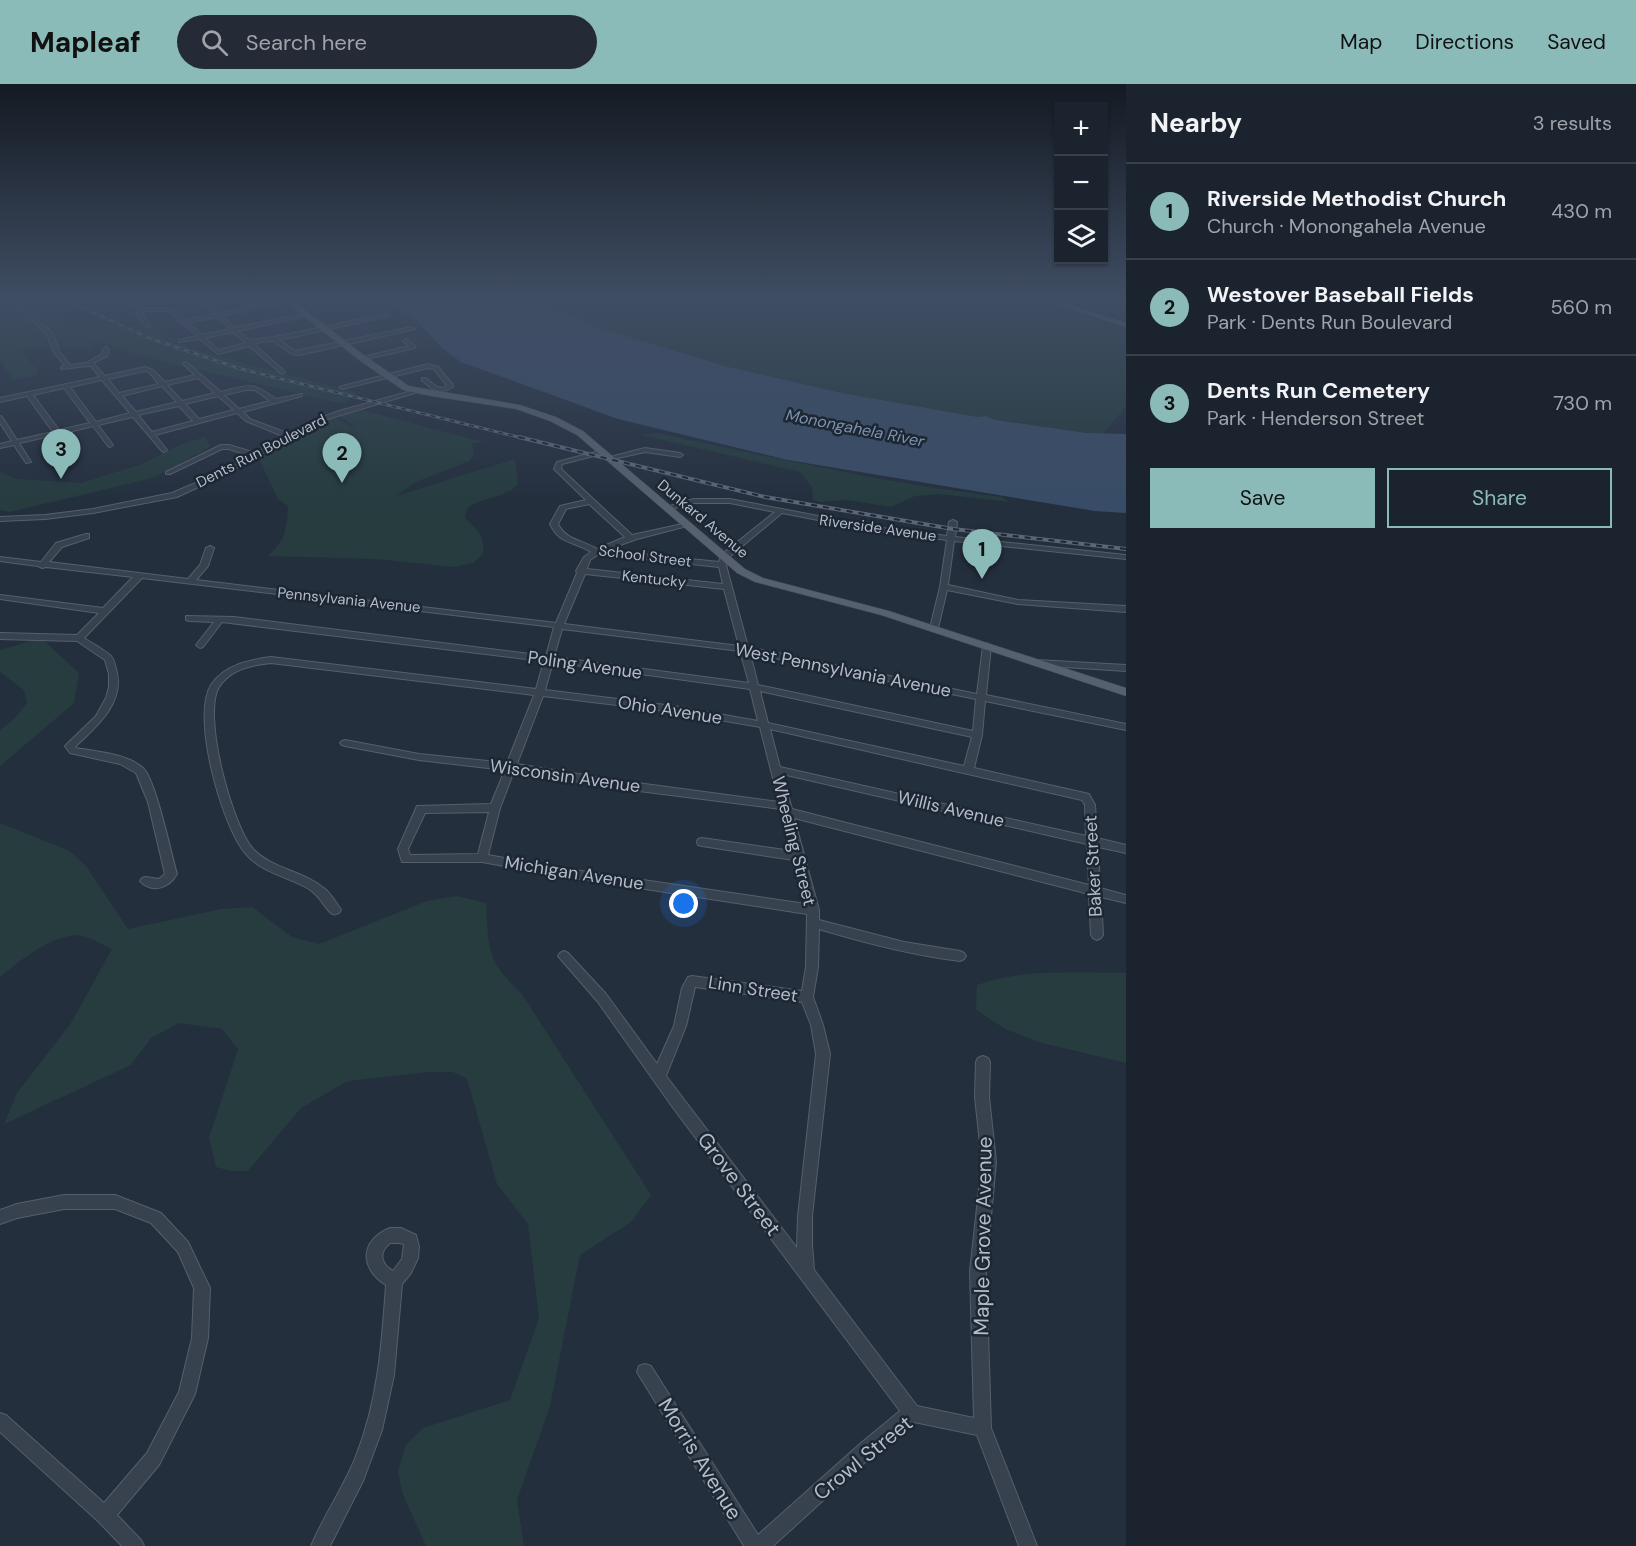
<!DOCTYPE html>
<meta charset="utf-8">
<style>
:root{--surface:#1b232e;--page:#242b36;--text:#f1f3f6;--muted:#a0a4aa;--line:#39404a;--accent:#8bbbb9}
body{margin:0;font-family:"DM Sans",sans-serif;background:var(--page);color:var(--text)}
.controls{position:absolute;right:18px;top:18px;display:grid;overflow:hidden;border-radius:0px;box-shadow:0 2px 4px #0004}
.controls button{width:54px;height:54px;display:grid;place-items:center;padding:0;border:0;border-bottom:2px solid var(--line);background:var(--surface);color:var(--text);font:30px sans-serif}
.you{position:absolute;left:684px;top:820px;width:21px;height:21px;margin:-15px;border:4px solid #fff;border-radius:50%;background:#1a73e8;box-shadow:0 0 0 9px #1a73e833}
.badge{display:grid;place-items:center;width:39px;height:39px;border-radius:50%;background:var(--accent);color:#111;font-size:20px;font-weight:700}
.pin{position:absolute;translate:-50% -50px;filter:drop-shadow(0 2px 3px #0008)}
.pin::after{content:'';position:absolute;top:32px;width:21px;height:18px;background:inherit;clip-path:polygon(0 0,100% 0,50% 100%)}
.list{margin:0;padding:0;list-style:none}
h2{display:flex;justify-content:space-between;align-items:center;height:78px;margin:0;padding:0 24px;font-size:26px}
h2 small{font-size:20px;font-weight:400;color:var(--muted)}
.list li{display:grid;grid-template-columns:39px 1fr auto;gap:18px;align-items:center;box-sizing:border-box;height:96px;padding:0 24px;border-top:2px solid var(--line)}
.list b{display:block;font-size:22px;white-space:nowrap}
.list p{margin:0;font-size:20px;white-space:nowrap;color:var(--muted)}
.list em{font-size:20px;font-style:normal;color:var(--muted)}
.actions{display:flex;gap:12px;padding:18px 24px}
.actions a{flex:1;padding:14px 0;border:2px solid var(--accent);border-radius:0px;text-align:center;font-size:21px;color:var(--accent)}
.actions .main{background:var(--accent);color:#111}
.icon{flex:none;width:33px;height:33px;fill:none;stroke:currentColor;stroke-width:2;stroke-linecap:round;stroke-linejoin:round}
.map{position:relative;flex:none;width:1126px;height:1462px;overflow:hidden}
header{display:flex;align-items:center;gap:36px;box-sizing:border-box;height:84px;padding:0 30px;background:var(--accent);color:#111}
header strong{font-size:28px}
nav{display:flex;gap:33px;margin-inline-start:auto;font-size:21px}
.search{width:420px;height:54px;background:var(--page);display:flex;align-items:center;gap:15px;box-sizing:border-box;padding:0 21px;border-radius:33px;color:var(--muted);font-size:22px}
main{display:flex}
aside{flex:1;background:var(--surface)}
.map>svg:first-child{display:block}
</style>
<header>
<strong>Mapleaf</strong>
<div class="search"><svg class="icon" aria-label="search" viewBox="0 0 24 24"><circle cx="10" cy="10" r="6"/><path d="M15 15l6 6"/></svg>Search here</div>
<nav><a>Map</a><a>Directions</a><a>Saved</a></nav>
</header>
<main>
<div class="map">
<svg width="1126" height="1462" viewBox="0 0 1126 1462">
<rect width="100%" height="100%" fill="#242f3e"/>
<g fill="#263c3f">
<polygon points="0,213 50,213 66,225 47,231 70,240 93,238 129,242 176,239 158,244 168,252 201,268 356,308 344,320 169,279 93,258 94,265 22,265 33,282 39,285 35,292 13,296 0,276"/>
<polygon points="530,213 1026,213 1126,245 1126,322 1102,351 996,336 985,332 979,333 842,309 725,282 597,243"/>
<path d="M362 326 483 358 472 359 474 371 469 377 416 398 396 412 515 375 518 400C505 415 482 412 467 425L465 434C478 446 485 452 483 470L473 479 454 483 376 475 267 472C285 458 287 446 288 422L278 415 259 375 334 333 352 343 355 342 338 332Z"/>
<path d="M657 349C772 373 886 400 1003 413L1009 418 941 410 915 412 891 423 846 416 821 418 813 416 812 403 800 388 642 351Z"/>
<polygon points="205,353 210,363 153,394 10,428 0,426 0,388 17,395 81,399 142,380 182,360"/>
<polygon points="41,554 79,589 74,619 0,682 0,646 14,635 27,619 24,606 0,588 0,566"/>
<path d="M0 739 70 767 86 782 128 845 221 825 252 823 292 853 319 860 427 817 457 812 486 819C489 867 486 876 522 910L651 1111 631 1138 580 1171 550 1322 517 1416 524 1462H426L402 1408 398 1386 406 1361 423 1344 510 1316 539 1234 528 1140 497 1100 467 995 453 988H428L348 997 301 1024 248 1087H231L216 1083 209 1054 238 965 222 945 179 939 151 954 131 981 4 1040 17 1009 71 939 112 865C103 861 87 851 77 851 50 852 20 877 0 893Z"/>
<path d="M1126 889V979L1042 959 1007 946 976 926 977 901C1024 884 1076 889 1126 889Z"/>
</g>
<polygon fill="#394c67" points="378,213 530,213 597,243 725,282 842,309 978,333 985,332 996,336 1087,349 1126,350 1126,429 1095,427 788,376 618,335 461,278 442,264 413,233"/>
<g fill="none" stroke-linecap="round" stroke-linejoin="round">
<g stroke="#565f6c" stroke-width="2">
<g id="minor">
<path d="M8 213H13L53 250 59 267 70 281 86 279 102 270 103 265 106 263 109 265 107 272 93 279 105 292 145 283 153 286 165 298 195 291 183 280 186 278 221 308C250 301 250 297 276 315L302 310V312L243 328 250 335 290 350 320 334 339 327 415 306 418 308 324 336 226 390 177 413 93 429 45 435 0 437V433L45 431 93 425 172 409 222 388 251 372 229 365H222L170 390H166V388L221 361H229L256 369 285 353 246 337 237 329 155 351 167 366 164 368 162 367 133 333 98 341 113 361 110 363 108 362 93 342 61 350 74 368 71 370 69 369 55 351 19 359 31 378 26 379 14 361 0 364V360L12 357 0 339V332L2 333 17 356 53 348 27 312 0 318V314L100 293 91 282H88L61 285V283L65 282 53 267 48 252ZM145 287 149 288 159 300 119 309 108 295ZM198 294 215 309 182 317 167 301ZM102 296 130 329 96 338 70 303ZM162 302 177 318 136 328 122 312ZM64 304 90 339 59 346 33 311ZM246 306H255L270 317 239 325 224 311ZM218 312 234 326 199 335 185 320ZM179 322 193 337 152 348 138 331Z"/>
<path d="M126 213H132L144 224H172L186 236 217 229 190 213H197L224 228 291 213H302L221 232 235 244 306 229 309 231 238 247 249 256 274 253 386 230 389 232 279 256 295 267 412 243 415 245 299 271 292 270 273 257 260 258 254 260 284 287 285 288 282 290 249 262 218 270 200 255 179 258V256L197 252 169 227H146L142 230 151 242 146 243 136 230 141 227ZM216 233 230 245 202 251 188 239ZM233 248 246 259 219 266 205 254Z"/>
<polygon points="1114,213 1126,215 1126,219 1114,214"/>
<polygon points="406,255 415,262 415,264 362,276 359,274 409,262 403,257"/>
<path d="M428 280 438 283 453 301V303C440 311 432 306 422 296V294H426C433 300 438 307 447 302L434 285 428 284 342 305 339 303Z"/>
<polygon points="645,364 680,369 683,371 680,373 645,368 609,376 606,374"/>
<path d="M603 366 606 368 605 369 562 380 561 385 632 451 687 439 691 441 637 455 606 466 719 478 721 471 775 428 730 419H694L667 426 663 424 694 415H730L875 443 947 452 949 438 953 436 957 438 955 453 1126 471V475L954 457 948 501 1018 516 1126 522V528L1018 520 947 506 938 544 934 547 930 544 940 503 947 456 875 447 782 429 728 474 726 481 748 563 977 610 983 562 987 559 991 562 986 611 1126 640V646L985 617 982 651 974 684 1089 710 1095 721 1097 754 1126 761V769L1098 763 1100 804 1126 811V819L1101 813 1103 851 1101 854 1097 856 1093 854 1091 851 1089 810 794 734 819 826V836L904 858 960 867 964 869 966 872 964 875 960 877C912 871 865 859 819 845L818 883 813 913 823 941 830 970 812 1132V1161L814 1186 917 1322 974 1334 970 1187 982 1078 975 1013 976 978 978 974 983 972 988 974 990 978 989 1013 996 1078 986 1187 991 1344 1037 1462H1019L977 1351 914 1338 873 1371 773 1462H744L637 1288 639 1282 645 1280 651 1282 758 1451 861 1359 900 1327 674 1025 598 918 558 872 560 869 564 867 568 869 606 910 657 980 674 942 682 904 688 893 692 892 802 907 806 883 807 830 561 792 482 778H402L398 765 417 722 491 720 505 686 419 676 345 662 342 661 340 659 342 657 345 656 419 670 507 679 534 611 271 579C252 581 230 585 219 603 202 631 232 741 253 765 272 785 304 787 325 805 331 810 335 817 339 823L341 826 339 829C335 830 334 832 331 829 323 822 321 813 309 805 289 793 262 789 246 770 222 743 191 632 211 601 224 581 249 576 271 573L536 605 544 577 222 538 203 563 200 564 196 561 214 538 189 537 186 536V532L234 533 546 572 554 543 142 494 84 554C93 560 103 565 111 572 114 576 115 580 116 585 126 618 97 642 75 663L76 664C97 668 126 669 143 684 156 696 171 770 177 790 169 804 152 810 140 797L142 794 146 793 159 795 165 790 148 718 136 689 120 680 70 669 65 662 96 632 106 614 109 603V590L105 576 77 557 0 555V549L77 551 99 529 0 515V511L103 524 133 493 46 483 42 484 38 482 0 477V473L41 478 56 459 86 450H89V454L62 463 49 478 188 495 200 481 206 464 210 462 214 464 208 482 196 496 556 539 577 489 576 487 584 473 591 468C574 457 560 461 550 440L560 422 586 416 554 385 557 378ZM589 420 625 453 597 465C582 456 566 456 558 440L566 425ZM599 470 719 483 723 500 587 485 590 476ZM585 490 724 505 739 562 564 540ZM562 545 740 567 749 599 554 573ZM750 569 976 615 973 647 758 601ZM553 578 750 605 758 637 674 622 545 606ZM760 607 972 653 964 682 768 639ZM543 612 674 628 760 643 779 718 615 696 517 680ZM770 645 1082 716 1085 721 1086 752 780 683ZM514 687 615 704 781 725 792 767 702 754 698 755 697 758 698 761 702 762 794 776 806 820 561 784 488 771 500 724ZM782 690 1087 760 1089 801 792 725ZM489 728 478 770 410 771 408 765 425 729ZM695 903 802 918 811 941 816 970 798 1132 797 1164 666 992 686 942Z"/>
<polygon points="1037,576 1126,581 1126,587 1034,581 1034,577"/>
<polygon points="64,1111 115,1111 161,1129 188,1158 210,1204 208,1254 195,1310 159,1381 117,1431 141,1456 144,1462 122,1462 99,1438 0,1348 0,1329 6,1331 104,1419 147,1369 179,1308 192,1254 194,1204 178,1168 151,1139 115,1125 64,1125 17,1134 0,1140 0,1126 17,1120"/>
<path d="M390 1144H401L416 1151 419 1163 418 1174 411 1189 402 1200 394 1291 382 1346 363 1397 330 1462H311C324 1431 344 1403 356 1372 378 1317 382 1259 386 1201 359 1184 360 1156 390 1144ZM390 1159H399L404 1160 402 1175 393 1187C381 1180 378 1169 390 1159Z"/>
</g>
</g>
<g stroke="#414a57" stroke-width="1">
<g id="major">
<polygon points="280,213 288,213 365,272 409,302 520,321 556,333 583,347 745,485 763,494 889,527 1126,604 1126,612 881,531 755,498 737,489 577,351 550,337 516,325 431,312 403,306 359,276"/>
<polygon points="1034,213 1045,213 1126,239 1126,243"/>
</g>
</g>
<use href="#minor" fill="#38414e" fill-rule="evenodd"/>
<use href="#major" fill="#56606e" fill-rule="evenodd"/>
<g stroke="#5a6575" stroke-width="3">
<polyline id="rail-far1" points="60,213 149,254 241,285 526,355"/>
</g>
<g stroke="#5a6575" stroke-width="4">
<polyline id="rail" points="519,353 765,413 953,445 1126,465"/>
</g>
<use href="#rail-far1" stroke="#1d2633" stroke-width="1.5" stroke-dasharray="5" stroke-linecap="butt"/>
<use href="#rail" stroke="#1d2633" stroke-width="2" stroke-dasharray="6" stroke-linecap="butt"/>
</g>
<linearGradient id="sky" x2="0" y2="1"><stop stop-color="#141a22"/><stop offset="0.51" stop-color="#3f4d63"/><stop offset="1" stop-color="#3f4d63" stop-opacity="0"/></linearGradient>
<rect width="1126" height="418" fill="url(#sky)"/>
<g text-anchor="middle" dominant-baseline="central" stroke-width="5" stroke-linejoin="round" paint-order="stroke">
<g font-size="15" fill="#b4bcc9" stroke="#1d2633">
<text transform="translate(261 367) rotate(-27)">Dents Run Boulevard</text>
<text transform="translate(703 435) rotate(40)">Dunkard Avenue</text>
<text transform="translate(878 444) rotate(8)">Riverside Avenue</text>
<text transform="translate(645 472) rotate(7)">School Street</text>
<text transform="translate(654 495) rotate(6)">Kentucky</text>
<text transform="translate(349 516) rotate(6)">Pennsylvania Avenue</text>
</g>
<g font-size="16" font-style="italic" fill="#7c92b1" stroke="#1d2633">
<text transform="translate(855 344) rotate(11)">Monongahela River</text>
</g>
<g font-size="18" fill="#b4bcc9" stroke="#1d2633">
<text transform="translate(585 581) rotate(8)">Poling Avenue</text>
<text transform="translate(843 586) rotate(11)">West Pennsylvania Avenue</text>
<text transform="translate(670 626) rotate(9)">Ohio Avenue</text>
<text transform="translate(565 692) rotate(8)">Wisconsin Avenue</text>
<text transform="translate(951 725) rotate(13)">Willis Avenue</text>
<text transform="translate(794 757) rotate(76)">Wheeling Street</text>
<text transform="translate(1093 782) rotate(-93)">Baker Street</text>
<text transform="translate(574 789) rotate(9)">Michigan Avenue</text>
<text transform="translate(753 905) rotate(9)">Linn Street</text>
</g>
<g font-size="21" fill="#b4bcc9" stroke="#1d2633">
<text transform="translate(739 1100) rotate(53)">Grove Street</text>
<text transform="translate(983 1152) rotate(-89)">Maple Grove Avenue</text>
<text transform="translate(863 1374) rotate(-39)">Crowl Street</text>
<text transform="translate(700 1375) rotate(58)">Morris Avenue</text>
</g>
</g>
</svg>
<div class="controls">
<button>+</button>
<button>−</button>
<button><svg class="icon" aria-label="layers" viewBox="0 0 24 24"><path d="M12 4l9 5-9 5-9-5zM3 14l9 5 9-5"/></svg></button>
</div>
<div class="you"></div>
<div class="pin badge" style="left:982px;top:495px">1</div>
<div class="pin badge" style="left:342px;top:399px">2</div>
<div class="pin badge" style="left:61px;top:395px">3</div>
</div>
<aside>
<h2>Nearby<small>3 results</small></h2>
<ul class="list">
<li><span class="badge">1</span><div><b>Riverside Methodist Church</b><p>Church · Monongahela Avenue</p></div><em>430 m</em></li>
<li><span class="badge">2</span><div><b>Westover Baseball Fields</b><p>Park · Dents Run Boulevard</p></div><em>560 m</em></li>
<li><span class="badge">3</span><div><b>Dents Run Cemetery</b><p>Park · Henderson Street</p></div><em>730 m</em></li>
</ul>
<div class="actions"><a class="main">Save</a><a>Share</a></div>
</aside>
</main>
